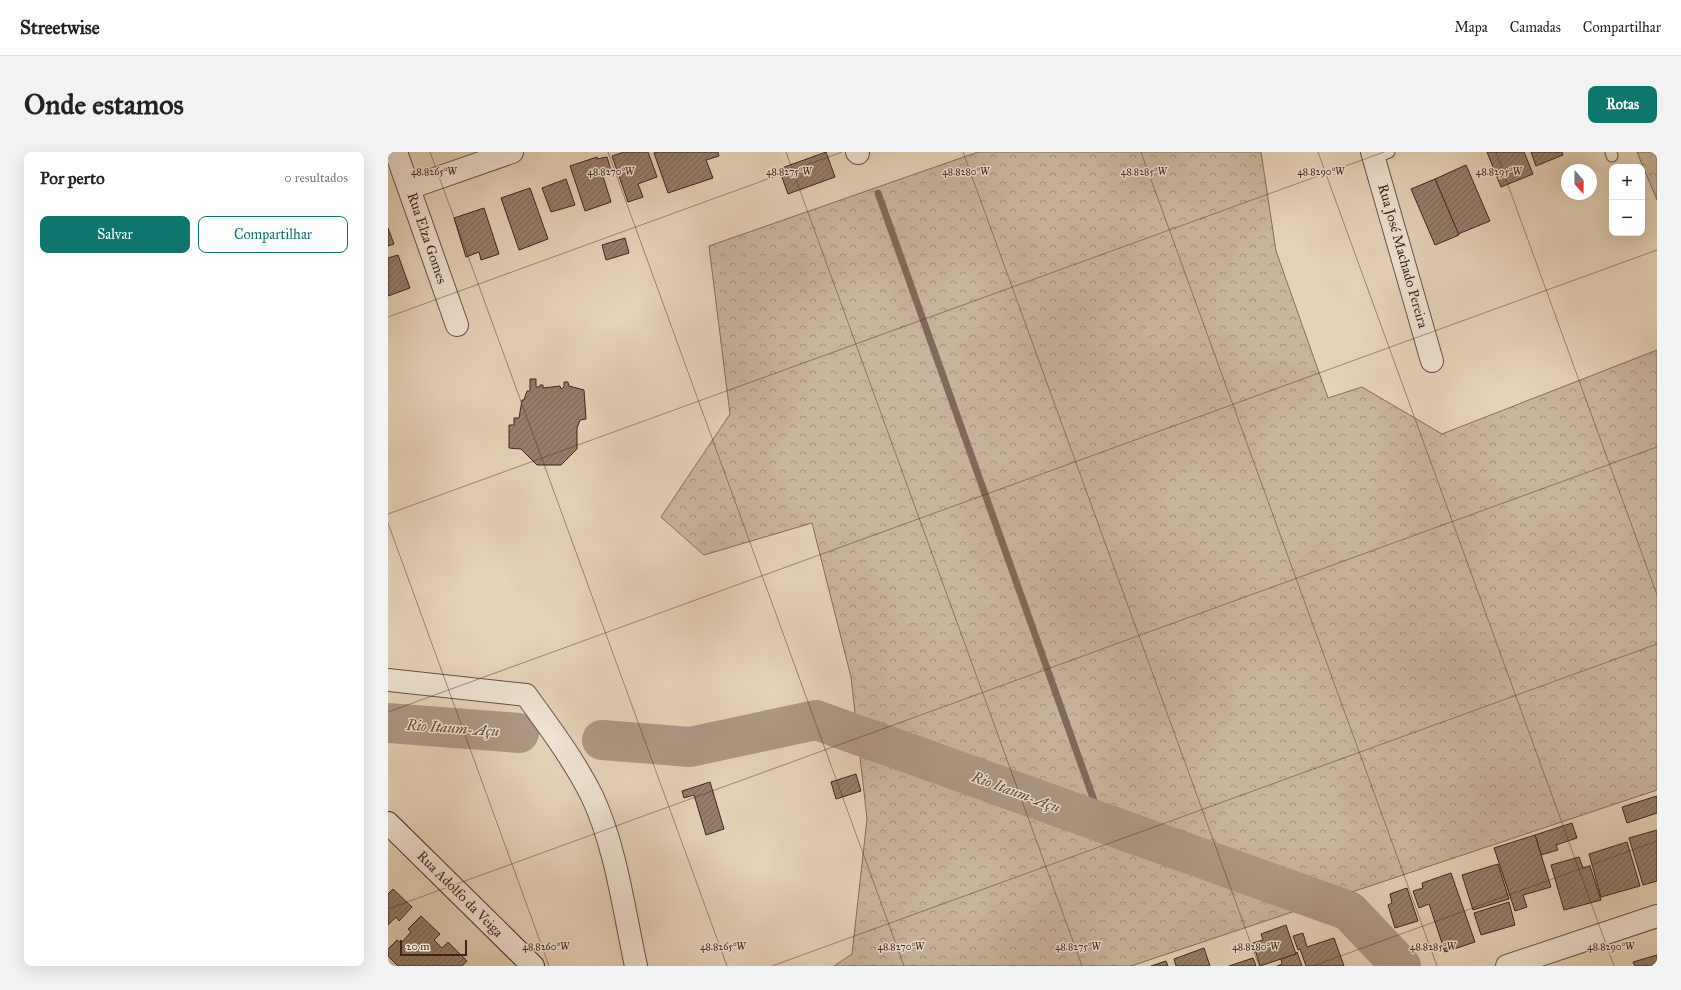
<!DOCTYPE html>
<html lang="pt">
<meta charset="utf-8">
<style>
:root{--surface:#fff;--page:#f2f2f2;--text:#222;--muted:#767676;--line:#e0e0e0;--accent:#0f766e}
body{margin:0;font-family:"IM FELL Great Primer",serif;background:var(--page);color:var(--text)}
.controls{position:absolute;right:12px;top:12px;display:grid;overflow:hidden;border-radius:8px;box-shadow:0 4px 16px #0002}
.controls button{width:36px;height:36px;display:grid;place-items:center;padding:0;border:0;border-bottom:1px solid var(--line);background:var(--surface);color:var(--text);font:20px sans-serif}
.compass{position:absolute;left:1173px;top:12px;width:36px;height:36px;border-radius:50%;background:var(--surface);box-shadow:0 4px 16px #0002;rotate:160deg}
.scale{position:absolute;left:12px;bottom:10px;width:67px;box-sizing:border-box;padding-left:4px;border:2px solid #3d251c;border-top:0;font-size:11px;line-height:14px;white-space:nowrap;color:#3d251c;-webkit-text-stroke:3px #efe2d1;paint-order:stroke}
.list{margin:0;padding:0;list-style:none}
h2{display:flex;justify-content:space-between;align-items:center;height:52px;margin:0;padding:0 16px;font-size:17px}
h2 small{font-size:13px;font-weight:400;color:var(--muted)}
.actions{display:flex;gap:8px;padding:12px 16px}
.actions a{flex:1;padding:9px 0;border:1px solid var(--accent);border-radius:8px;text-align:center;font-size:14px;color:var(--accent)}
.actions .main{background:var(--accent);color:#fff}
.map{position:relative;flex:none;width:1269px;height:814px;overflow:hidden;border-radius:8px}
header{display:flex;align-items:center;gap:24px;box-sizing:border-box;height:56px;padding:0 20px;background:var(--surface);border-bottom:1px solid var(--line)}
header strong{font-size:19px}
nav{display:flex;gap:22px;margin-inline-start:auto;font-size:14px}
.intro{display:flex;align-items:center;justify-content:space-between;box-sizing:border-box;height:96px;padding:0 24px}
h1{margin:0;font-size:28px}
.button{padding:10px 18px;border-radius:8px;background:var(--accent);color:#fff;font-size:14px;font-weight:700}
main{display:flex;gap:24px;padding:0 24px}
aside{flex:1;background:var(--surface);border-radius:8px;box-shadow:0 4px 16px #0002}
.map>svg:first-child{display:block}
</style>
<header>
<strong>Streetwise</strong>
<nav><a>Mapa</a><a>Camadas</a><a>Compartilhar</a></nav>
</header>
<div class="intro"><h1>Onde estamos</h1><a class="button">Rotas</a></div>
<main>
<aside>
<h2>Por perto<small>0 resultados</small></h2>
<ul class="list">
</ul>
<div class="actions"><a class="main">Salvar</a><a>Compartilhar</a></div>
</aside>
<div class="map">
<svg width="1269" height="814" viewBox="0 0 1269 814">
<defs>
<pattern id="forest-crowns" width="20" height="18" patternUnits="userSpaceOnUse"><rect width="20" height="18" fill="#c9b59d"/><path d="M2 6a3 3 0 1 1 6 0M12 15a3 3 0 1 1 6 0" fill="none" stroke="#a4937f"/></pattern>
<pattern id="building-hatch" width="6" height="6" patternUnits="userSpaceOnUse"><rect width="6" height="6" fill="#957f6d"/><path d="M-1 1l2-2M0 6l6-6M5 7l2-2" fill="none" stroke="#7b6859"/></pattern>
</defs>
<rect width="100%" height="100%" fill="#e6d3b8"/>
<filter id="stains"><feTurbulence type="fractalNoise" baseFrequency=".005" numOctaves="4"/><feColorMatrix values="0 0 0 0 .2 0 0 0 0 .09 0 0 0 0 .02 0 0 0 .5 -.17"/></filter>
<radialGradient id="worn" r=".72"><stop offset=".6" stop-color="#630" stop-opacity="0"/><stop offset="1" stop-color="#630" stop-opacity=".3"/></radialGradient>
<g fill="url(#forest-crowns)" stroke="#836d5c">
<polygon points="590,0 873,0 888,99 940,246 974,235 1054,282 1269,198 1269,638 743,814 446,814 464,802 479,667 463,525 424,371 316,403 273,365 342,262 321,94"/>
<polygon points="1249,0 1269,0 1269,48"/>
</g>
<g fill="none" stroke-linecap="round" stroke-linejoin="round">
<polyline stroke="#806a5a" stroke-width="7" points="490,41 714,671"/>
<g stroke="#ad9883" stroke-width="40">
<polyline points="0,571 131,581"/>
<polyline points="214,588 302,595 428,568 961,759 1013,814"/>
</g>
</g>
<g fill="url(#building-hatch)" stroke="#3d251c">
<polygon points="236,0 260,0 269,25 250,32 255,45 240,50 224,4"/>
<polygon points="268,0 330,0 331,4 318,8 325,26 280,41 266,1"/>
<polygon points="438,0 447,25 400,42 391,17"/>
<polygon points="1099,0 1136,0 1145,22 1113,35"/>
<polygon points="1143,0 1174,0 1175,3 1148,14"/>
<polygon points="209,5 209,7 219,5 223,18 214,21 223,50 197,59 182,14"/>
<polygon points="1078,13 1102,69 1070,82 1047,27"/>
<polygon points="178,27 187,53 163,60 154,36"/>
<polygon points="1047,27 1071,83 1047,93 1023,37"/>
<polygon points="142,36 160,87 131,98 113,46"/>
<polygon points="96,56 111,102 93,108 91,100 78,105 66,66"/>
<polygon points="0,76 6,92 0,94"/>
<polygon points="237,86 241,101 218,108 214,93"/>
<polygon points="10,103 22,136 0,144 0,106"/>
<polygon points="142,227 148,227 148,235 152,235 152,233 155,233 155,236 172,234 173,237 176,235 176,230 180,230 181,234 196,238 198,267 192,268 189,276 189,297 173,313 149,313 133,297 121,296 121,273 126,273 126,266 131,266 134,248 136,248 139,239 142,239"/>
<polygon points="468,622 473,639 448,647 443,630"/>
<polygon points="322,630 336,677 318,683 306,643 296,646 294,639"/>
<polygon points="1269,644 1269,661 1239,671 1234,655"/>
<polygon points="1184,671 1189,686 1168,693 1170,698 1153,703 1147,683"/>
<polygon points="1269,678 1269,729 1255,733 1241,686"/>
<polygon points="1147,683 1163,735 1135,743 1139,755 1127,759 1106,696"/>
<polygon points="1239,690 1252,734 1213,745 1201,702"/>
<polygon points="1191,705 1195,716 1202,714 1213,748 1176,758 1163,713"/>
<polygon points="1110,712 1121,747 1085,758 1074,723"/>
<polygon points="1063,721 1087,790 1057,800 1041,752 1031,756 1025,739 1035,736 1034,731"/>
<polygon points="1019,736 1030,769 1007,776 1000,753 1004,751 1002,742"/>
<polygon points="5,737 24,755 11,769 8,765 0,773 0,742"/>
<polygon points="1121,750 1127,773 1093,783 1086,761"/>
<polygon points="33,764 52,782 46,788 54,796 60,790 79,809 74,814 10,814 0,804 0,797 9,788 13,791 23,780 20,777"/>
<polygon points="898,773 908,802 872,814 865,791 875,788 873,782"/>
<polygon points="915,781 919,795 946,786 956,814 918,814 912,797 910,798 905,784"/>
<polygon points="816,796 822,814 788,814 786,807"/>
<polygon points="909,800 914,814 889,814 894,812 893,807 908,802 908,801"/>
<polygon points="1269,803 1269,814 1247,814 1245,810"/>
<polygon points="865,806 868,814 841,814"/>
<polygon points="778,809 780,814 763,814"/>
</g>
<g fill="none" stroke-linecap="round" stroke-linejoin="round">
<g stroke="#675043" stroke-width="13">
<g id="lane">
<polyline points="1223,0 1224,4"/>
<polyline points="987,6 1001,0"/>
</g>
</g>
<g stroke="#675043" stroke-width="24">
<g id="street">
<polyline points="8,0 69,173"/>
<polyline points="469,0 470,1"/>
<polyline points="984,0 1044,209"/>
<polyline points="21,36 124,0"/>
<path d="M0 528 138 543C162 576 186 608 204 644 228 695 236 759 248 814"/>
<polyline points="1119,814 1269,764"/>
</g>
</g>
<g stroke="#3d251c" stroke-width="24">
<polyline id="secondary" points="0,671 145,814"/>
</g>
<use href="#lane" stroke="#efe2d1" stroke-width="11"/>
<use href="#street" stroke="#efe2d1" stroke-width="22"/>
<use href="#secondary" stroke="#efe2d1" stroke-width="22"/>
</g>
<path fill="none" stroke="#3d251c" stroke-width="1" stroke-opacity="0.45" d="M42 0 339 814M220 0 516 814M398 0 694 814M575 0 871 814M753 0 1049 814M930 0 1226 814M1108 0 1269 443M0 165 454 0M0 362 996 0M0 371 161 814M0 560 1269 98M0 757 1269 295M384 814 1269 492M925 814 1269 689"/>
<g text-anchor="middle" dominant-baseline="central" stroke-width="3" stroke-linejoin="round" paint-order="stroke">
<g font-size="14" fill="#3d251c" stroke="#efe2d1">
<text transform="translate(39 86) rotate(71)">Rua Elza Gomes</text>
<text transform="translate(1015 104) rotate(74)">Rua José Machado Pereira</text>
<text transform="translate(72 742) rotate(45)">Rua Adolfo da Veiga</text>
</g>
<g font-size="15" font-style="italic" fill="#5f483b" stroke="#efe2d1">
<text transform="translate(65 576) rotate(4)">Rio Itaum-Açu</text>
<text transform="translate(628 640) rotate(20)">Rio Itaum-Açu</text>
</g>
</g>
<g font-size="10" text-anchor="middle" fill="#3d251c" stroke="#efe2d1" stroke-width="3" stroke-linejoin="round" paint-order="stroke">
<text x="46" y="23">48.8265°W</text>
<text x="223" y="23">48.8270°W</text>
<text x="401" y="23">48.8275°W</text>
<text x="578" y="23">48.8280°W</text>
<text x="756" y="23">48.8285°W</text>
<text x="933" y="23">48.8290°W</text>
<text x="1111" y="23">48.8295°W</text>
<text x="158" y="798">48.8260°W</text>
<text x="335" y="798">48.8265°W</text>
<text x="513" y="798">48.8270°W</text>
<text x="690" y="798">48.8275°W</text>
<text x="868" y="798">48.8280°W</text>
<text x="1045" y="798">48.8285°W</text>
<text x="1223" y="798">48.8290°W</text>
</g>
<rect width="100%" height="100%" filter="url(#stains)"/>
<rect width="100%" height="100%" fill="url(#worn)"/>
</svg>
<div class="controls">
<button>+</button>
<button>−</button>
</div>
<svg class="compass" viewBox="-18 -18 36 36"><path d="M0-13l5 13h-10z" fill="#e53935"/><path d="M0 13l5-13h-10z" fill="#767676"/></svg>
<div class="scale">20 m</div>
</div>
</main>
